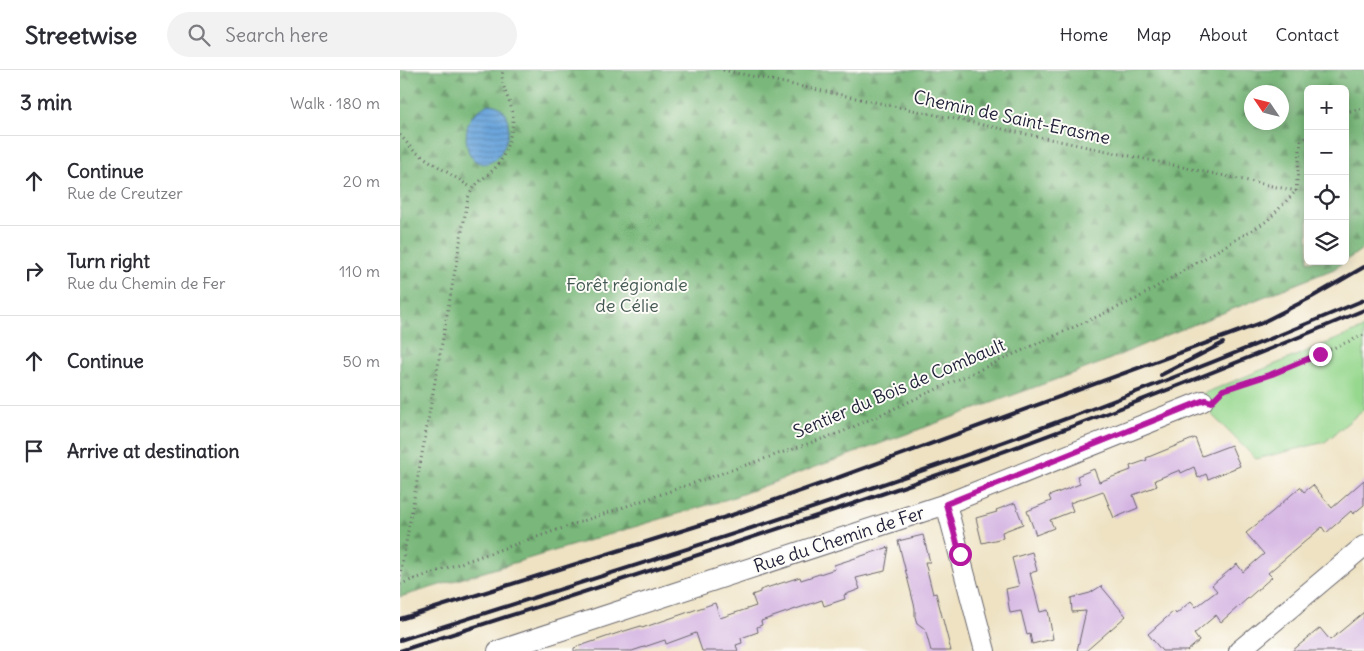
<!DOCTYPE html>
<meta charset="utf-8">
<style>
:root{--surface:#fff;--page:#f2f2f3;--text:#2b2b33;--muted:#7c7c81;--line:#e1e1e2}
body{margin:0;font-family:Delius,sans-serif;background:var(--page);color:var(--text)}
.controls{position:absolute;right:15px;top:15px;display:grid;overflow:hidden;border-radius:8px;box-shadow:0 2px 12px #0003}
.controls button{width:45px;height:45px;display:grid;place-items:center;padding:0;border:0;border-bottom:1px solid var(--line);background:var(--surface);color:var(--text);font:25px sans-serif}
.compass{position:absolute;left:844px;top:15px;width:45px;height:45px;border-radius:50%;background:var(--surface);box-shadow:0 2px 12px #0003;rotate:305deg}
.stop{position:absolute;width:15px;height:15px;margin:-11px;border:4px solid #b5179e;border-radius:50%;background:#fff}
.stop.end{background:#b5179e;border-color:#fff;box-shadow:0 1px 5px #0008}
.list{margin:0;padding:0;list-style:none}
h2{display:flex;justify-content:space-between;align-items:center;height:65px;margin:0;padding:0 20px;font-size:21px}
h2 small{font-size:16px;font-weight:400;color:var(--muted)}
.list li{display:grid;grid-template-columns:32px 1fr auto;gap:15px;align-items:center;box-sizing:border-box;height:90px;padding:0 20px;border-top:1px solid var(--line)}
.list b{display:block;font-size:19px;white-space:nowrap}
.list p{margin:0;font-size:16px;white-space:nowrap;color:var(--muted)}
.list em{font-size:16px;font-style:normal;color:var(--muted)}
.icon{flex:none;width:28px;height:28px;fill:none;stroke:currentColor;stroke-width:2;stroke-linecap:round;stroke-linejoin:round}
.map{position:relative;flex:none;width:964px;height:581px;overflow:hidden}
header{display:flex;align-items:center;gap:30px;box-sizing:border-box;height:70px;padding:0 25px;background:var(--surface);border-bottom:1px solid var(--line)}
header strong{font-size:24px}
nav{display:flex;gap:28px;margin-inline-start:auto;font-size:18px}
.search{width:350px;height:45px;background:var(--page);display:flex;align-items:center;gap:12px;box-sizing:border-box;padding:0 18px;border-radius:28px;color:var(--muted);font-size:19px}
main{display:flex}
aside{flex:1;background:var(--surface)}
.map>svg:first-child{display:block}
</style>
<header>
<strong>Streetwise</strong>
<div class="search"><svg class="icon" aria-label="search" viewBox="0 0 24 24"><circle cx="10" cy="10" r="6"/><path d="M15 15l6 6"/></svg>Search here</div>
<nav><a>Home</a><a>Map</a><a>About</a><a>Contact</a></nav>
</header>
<main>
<aside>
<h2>3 min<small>Walk · 180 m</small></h2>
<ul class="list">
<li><svg class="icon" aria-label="ahead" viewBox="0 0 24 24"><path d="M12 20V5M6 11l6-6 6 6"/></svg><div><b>Continue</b><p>Rue de Creutzer</p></div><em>20 m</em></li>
<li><svg class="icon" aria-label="right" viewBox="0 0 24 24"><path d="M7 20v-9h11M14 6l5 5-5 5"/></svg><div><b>Turn right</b><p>Rue du Chemin de Fer</p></div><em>110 m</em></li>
<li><svg class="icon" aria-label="ahead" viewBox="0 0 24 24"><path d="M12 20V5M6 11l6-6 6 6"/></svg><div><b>Continue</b></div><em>50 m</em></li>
<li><svg class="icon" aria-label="arrive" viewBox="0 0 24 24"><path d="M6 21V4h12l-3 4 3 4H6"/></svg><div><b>Arrive at destination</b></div></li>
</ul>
</aside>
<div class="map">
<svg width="964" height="581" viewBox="0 0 964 581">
<defs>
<pattern id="forest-firs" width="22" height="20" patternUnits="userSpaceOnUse" patternTransform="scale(1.25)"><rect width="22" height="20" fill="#79b87a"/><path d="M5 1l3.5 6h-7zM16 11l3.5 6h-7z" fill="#639565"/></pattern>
<pattern id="water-rules" width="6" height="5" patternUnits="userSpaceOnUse" patternTransform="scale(1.25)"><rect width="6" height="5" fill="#6ba5db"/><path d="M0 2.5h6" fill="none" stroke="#5886b3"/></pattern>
</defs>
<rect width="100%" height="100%" fill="#fdfcf7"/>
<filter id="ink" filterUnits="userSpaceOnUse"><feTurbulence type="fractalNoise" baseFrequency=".02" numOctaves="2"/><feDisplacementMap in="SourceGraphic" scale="10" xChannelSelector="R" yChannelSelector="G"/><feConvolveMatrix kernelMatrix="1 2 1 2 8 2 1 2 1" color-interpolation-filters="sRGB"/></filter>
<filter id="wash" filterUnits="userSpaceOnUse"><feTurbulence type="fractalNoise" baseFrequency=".0096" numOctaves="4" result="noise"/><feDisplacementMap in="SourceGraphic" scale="20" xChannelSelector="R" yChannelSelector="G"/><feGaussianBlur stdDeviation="1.12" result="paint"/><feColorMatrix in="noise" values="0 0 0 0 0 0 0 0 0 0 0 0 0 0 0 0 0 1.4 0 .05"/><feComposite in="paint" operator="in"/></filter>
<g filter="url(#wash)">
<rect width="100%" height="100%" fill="#eee2c3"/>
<polygon fill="#97d88f" stroke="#5c7d65" points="964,258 964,339 925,372 856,389 805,338 800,325"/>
<path fill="url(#forest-firs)" stroke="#4e6d5a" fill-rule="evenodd" d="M0 0H964V178L945 191V19H908V191H945L934 199 752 271 701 293 331 428 0 527ZM852 22H882V52H852Z"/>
<path fill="url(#water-rules)" stroke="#46648b" d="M88 34C124 34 106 101 80 93 65 89 64 64 69 52 72 44 81 39 88 34Z"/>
<g id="blocks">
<g fill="#d4b4e2">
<polygon points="795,368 802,386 831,375 840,396 808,409 806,404 798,408 794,397 781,403 780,400 755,410 757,416 733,425 738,438 714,448 703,421 670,433 673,441 650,450 654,458 636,465 627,441 651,431 649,426 680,414 677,406 694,399 699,412 731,400 730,396 747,390 746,388"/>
<polygon points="964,410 964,435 953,444 951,441 926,463 922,457 868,503 872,507 821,552 816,545 794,564 799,571 787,581 762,581 748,564 774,541 776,544 791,531 796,537 817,521 812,515 837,494 843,502 864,484 846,463 872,442 900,417 904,422 913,415 932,438"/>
<polygon points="615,433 623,454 602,462 603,468 582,473 576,448 597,442 596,440"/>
<polygon points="523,465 530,492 525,492 533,524 536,523 551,581 531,581 525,559 517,553 515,547 515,538 498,471"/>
<polygon points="489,477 485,501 456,508 460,519 444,525 445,529 424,536 422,530 361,551 362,555 357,557 358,562 341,568 342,573 336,575 338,581 302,581 296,563 266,574 265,570 232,581 174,581 174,578 218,563 241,556 242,558 315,533 320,548 356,536 352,525 360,522 360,520 400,507 401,510 435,499 434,495"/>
<polygon points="632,482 637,501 630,503 640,542 648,540 653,569 632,574 630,564 627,565 621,541 610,543 606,519 619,516 612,488"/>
<polygon points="701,516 726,546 686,581 677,581 686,541 672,542 671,528 690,523"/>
<polygon points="964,542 964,581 892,581 920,558 930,570"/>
</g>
</g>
</g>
<g filter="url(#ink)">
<use href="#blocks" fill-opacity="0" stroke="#69656b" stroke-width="1"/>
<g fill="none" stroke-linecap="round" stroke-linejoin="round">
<g stroke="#69656b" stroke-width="22">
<g id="minor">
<polyline points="546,434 585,581"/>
<polyline points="98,581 546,434 803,331"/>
<polyline points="839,581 964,476"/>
</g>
</g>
<g stroke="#69656b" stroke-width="3" stroke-dasharray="1 4" stroke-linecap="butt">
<polyline points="323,0 896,121"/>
<polyline points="945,42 964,38"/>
<polyline points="0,65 14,81 72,118"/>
<polyline points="896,121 901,71 908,66"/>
<polyline points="819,323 823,319 871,304 964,265"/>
<path d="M0 506 68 128C75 111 85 109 96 97 104 90 113 60 113 49 113 33 99 17 103 0"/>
<polyline points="0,514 442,362 736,229 867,151 896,121"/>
</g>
<use href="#minor" stroke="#fff" stroke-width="20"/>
<g stroke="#22223b" stroke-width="4">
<polyline points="859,254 912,227 964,197"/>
<polyline points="761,305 823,273"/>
<polyline points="0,549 332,445 426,412 864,252"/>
<path d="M0 570C209 504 419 439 625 364 739 322 852 277 964 230"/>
<path d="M0 581C170 526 340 473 508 415 662 363 814 303 964 240"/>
</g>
</g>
</g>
<g fill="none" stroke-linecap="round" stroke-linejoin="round" filter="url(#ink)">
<polyline stroke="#b5179e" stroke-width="6" points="560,484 546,434 802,331 806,330 811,332 823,320 872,304 920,284"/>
</g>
<g text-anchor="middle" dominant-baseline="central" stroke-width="4" stroke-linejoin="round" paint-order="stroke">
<g font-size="18" fill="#22223b" stroke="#fdfcf7">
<text transform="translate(612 47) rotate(12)">Chemin de Saint-Erasme</text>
<text transform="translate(499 318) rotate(-23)">Sentier du Bois de Combault</text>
<text transform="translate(439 469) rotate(-18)">Rue du Chemin de Fer</text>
</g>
<g font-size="18" fill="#455954" stroke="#fdfcf7">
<text x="227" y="214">Forêt régionale<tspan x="227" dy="21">de Célie</tspan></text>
</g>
</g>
</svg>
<div class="controls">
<button>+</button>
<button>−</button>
<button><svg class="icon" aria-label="locate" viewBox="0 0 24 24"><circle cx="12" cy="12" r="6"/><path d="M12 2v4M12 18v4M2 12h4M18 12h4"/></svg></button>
<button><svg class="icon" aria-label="layers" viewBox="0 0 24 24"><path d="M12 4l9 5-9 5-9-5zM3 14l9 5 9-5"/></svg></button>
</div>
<svg class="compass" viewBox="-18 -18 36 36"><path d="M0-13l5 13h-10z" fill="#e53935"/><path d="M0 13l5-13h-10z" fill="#7c7c81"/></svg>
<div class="stop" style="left:560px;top:484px"></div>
<div class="stop end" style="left:920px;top:284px"></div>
</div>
</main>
